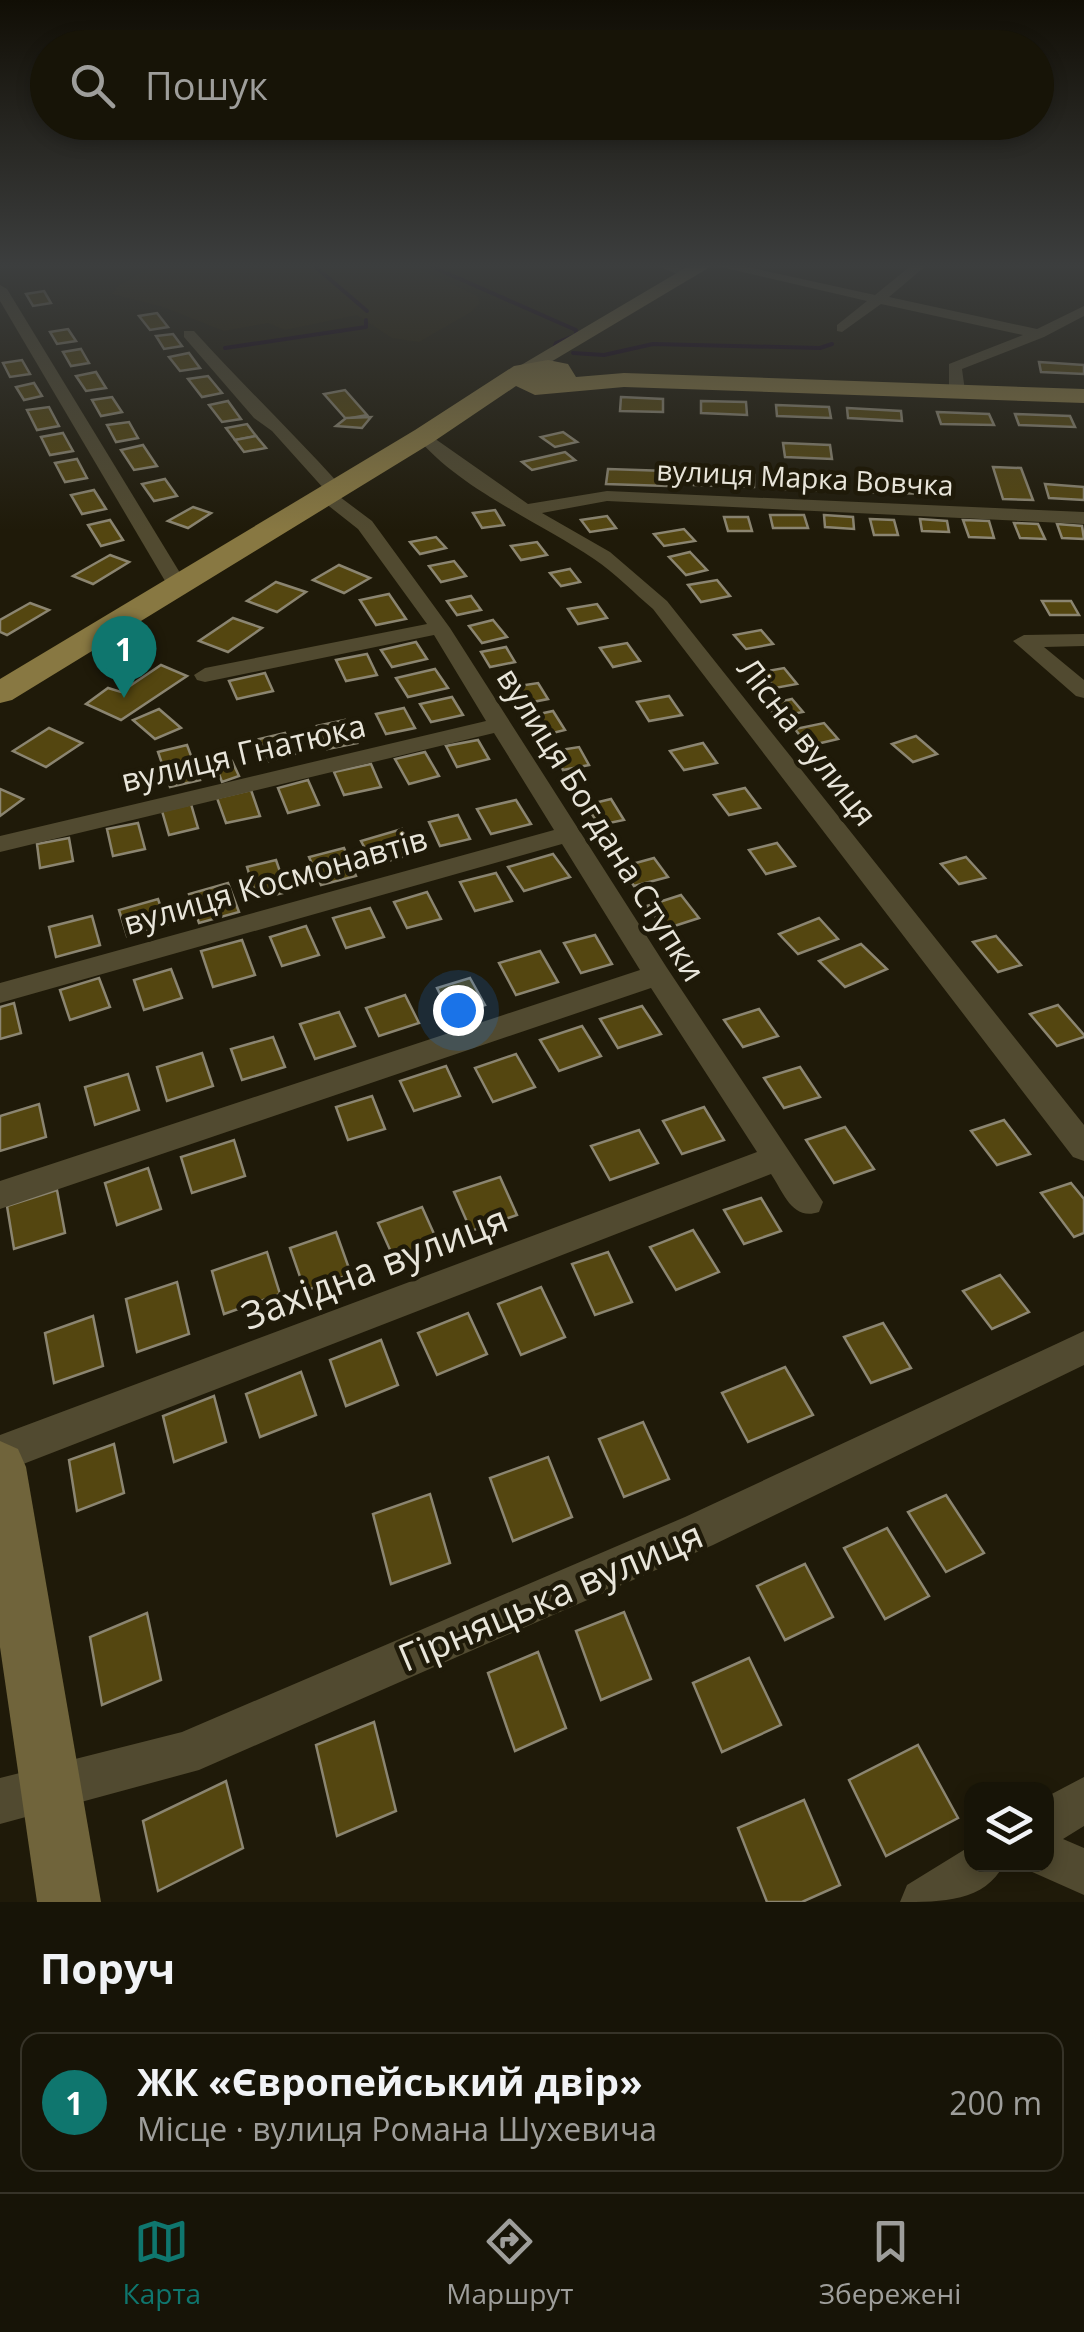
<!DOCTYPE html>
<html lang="uk">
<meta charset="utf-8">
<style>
:root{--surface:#171407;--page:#201d11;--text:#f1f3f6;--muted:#9e9e9b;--line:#363328;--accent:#0f766e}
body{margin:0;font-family:"Open Sans",sans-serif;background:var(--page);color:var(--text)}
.controls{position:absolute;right:30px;bottom:30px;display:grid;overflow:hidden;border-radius:20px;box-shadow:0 5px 15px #0003}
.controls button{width:90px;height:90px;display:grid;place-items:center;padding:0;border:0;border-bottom:2px solid var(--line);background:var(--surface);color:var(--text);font:50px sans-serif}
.you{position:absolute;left:458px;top:1010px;width:35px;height:35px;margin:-25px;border:8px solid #fff;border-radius:50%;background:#1a73e8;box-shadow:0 0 0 15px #1a73e833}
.badge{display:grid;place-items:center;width:65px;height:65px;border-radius:50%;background:var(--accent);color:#fff;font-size:32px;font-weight:700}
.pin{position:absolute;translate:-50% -82px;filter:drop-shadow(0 2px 5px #0008)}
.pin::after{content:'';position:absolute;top:52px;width:35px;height:30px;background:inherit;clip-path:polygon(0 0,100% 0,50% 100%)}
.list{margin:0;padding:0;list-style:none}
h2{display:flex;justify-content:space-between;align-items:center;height:130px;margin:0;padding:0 40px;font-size:42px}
h2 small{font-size:32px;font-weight:400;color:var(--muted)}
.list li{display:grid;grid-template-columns:65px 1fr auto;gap:30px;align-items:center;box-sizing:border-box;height:140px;margin:0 20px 20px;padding:0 20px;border:2px solid var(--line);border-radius:20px}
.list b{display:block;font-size:38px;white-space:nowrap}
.list p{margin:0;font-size:32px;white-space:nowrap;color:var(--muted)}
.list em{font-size:32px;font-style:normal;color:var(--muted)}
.icon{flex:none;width:55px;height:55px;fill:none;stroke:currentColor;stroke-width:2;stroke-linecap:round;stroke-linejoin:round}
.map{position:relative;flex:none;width:1084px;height:1902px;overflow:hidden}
.search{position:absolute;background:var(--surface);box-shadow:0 5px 15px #0003;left:30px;right:30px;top:30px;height:110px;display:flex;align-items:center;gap:25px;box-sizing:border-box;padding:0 35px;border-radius:55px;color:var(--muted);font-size:38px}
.sheet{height:290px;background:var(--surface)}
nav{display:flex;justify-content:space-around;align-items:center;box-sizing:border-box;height:140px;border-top:2px solid var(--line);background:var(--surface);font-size:28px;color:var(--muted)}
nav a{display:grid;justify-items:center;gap:5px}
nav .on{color:var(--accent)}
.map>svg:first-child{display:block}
</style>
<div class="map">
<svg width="1084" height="1902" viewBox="0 0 1084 1902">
<rect width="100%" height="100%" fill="#1f1a09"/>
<polygon fill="#261f07" points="157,264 410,264 477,296 480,303 471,312 419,342 392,338 357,315 285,330 268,323 224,331 163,307 112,294 119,285"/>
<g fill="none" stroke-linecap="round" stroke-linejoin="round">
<g stroke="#120017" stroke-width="4">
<polyline points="312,264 367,311"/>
<polyline points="426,264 576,330 576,335 556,343 554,348"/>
<polyline points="225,348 366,327 366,320"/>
<polyline points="573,353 604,355 653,344 820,348 832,344"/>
</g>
</g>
<g fill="#544610" stroke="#8b8571" stroke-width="2.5">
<polygon points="44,291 51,303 33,306 26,294"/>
<polygon points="157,313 168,327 150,330 139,316"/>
<polygon points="68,329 76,341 57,344 50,332"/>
<polygon points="173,334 182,346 164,349 156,336"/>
<polygon points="81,349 89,363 71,366 63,352"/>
<polygon points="189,353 200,368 180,371 169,357"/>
<polygon points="22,360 30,374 10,377 3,363"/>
<polygon points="1039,362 1084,365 1084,374 1041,372"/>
<polygon points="96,372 106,388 86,391 76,376"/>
<polygon points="208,376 222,393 202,397 188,379"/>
<polygon points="34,383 42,396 24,400 16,387"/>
<polygon points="345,390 367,415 346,419 324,394"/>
<polygon points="112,397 122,412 101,416 92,400"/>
<polygon points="621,397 663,399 663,412 620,411"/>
<polygon points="228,401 241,419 222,422 209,405"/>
<polygon points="701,401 746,402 747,415 701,413"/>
<polygon points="776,405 829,407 831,418 777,416"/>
<polygon points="49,407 59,426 37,430 27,410"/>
<polygon points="847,408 901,411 902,421 848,418"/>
<polygon points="937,412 989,414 994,425 941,424"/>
<polygon points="1015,414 1070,416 1075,427 1019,425"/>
<polygon points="371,417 362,428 336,426 346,418"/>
<polygon points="129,422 138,438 116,442 107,425"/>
<polygon points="247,424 256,436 235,440 226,428"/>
<polygon points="563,432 577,442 555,447 541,437"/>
<polygon points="63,433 73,451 50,455 41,437"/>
<polygon points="256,436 266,448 244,452 235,440"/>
<polygon points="783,443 830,445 832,459 785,457"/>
<polygon points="143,445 157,466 134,470 121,450"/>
<polygon points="565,452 575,460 532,470 522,462"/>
<polygon points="77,459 87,478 65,482 55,463"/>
<polygon points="993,467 1021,468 1033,500 1003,499"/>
<polygon points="608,469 667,471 667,486 606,484"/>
<polygon points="694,473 754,475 754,487 694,485"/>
<polygon points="782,476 841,478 843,491 783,489"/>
<polygon points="165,479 177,496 154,501 142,484"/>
<polygon points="864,480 923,482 926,494 866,492"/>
<polygon points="1045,484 1084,487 1084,500 1049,498"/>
<polygon points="94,490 106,509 82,514 71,495"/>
<polygon points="193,507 211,513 188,528 168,521"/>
<polygon points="495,510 504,525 482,528 473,513"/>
<polygon points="770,515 804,515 808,528 773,528"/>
<polygon points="824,515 853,517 854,529 825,527"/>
<polygon points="607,516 616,528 590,532 581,520"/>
<polygon points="724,517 748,517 752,531 728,531"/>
<polygon points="870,519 894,520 898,535 874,535"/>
<polygon points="920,519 947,521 949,532 922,531"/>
<polygon points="110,520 123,540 101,546 88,525"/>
<polygon points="963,520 989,521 994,538 969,537"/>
<polygon points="1014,523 1038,524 1045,539 1020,538"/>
<polygon points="1057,524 1082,526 1084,539 1062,538"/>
<polygon points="684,529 695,541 664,546 654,534"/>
<polygon points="436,537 446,548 420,554 410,542"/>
<polygon points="537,542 547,555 521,560 511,546"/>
<polygon points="690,552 707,570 686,575 669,557"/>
<polygon points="110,555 129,562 93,584 73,576"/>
<polygon points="454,561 466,576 441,582 429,566"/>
<polygon points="339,565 370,578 344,593 313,580"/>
<polygon points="570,569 580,582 561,586 550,573"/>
<polygon points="717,580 730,596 701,602 688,585"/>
<polygon points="276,582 306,592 277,612 247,601"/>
<polygon points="389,594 406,619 376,625 360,600"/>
<polygon points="471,596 481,610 457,615 447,601"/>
<polygon points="1042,601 1071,601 1079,615 1050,615"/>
<polygon points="30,603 49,610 7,635 0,632 0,620"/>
<polygon points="597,604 607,618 578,624 568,609"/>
<polygon points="233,618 262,628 228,652 199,641"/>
<polygon points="493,620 507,637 482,643 469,626"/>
<polygon points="761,630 773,644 746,649 734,635"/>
<polygon points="416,642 427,659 392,667 381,650"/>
<polygon points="627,643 640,661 613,667 600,648"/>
<polygon points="506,647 515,662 490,667 481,652"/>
<polygon points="367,654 377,675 346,681 336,660"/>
<polygon points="161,665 187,676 121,720 86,704 108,688 121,692"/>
<polygon points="784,668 797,684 775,688 762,672"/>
<polygon points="435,669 448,688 408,697 396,678"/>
<polygon points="265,673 273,691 237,699 229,681"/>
<polygon points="538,683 548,699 522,704 512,687"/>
<polygon points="669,696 682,715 649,721 637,702"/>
<polygon points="452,697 463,715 431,722 420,704"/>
<polygon points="792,699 803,712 776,717 766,705"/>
<polygon points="404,708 415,728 386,734 376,714"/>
<polygon points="159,709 181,728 155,739 133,720"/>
<polygon points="553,711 565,730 536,737 525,717"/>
<polygon points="345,720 357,743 327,749 317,726"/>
<polygon points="824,723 838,739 808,746 795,729"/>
<polygon points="49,728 82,743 46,767 13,751"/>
<polygon points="285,733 295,754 269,761 259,739"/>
<polygon points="916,736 937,754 913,762 892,744"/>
<polygon points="478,740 489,759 457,767 446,746"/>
<polygon points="703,743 717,763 684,770 670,751"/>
<polygon points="187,745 200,780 170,787 158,752"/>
<polygon points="579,747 589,765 563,770 554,751"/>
<polygon points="425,752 439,776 409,784 395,759"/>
<polygon points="232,761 239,776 222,782 216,766"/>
<polygon points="371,764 381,787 344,795 334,772"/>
<polygon points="308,780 319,805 288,813 278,788"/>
<polygon points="745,788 760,808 729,815 714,795"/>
<polygon points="0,789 23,799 0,816"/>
<polygon points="251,790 260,816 226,823 217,798"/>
<polygon points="611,799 624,820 599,825 586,805"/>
<polygon points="516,800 531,824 491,834 477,809"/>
<polygon points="191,804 198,828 169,835 162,811"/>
<polygon points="458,815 470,839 440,846 429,822"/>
<polygon points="138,823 145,849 113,856 107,829"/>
<polygon points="402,829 416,853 374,865 361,841"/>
<polygon points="69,838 73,861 40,868 37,844"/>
<polygon points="777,843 795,866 766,874 749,850"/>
<polygon points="344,848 356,876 321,885 309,857"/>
<polygon points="553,854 570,877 524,891 508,867"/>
<polygon points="966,857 985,878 959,884 941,864"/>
<polygon points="654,858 668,877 634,886 621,867"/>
<polygon points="276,860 287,892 257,899 247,867"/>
<polygon points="496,873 512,901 475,911 460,882"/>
<polygon points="228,883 239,912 199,923 189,894"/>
<polygon points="427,892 441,919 407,928 394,902"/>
<polygon points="681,895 699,918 665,929 647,906"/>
<polygon points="158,899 167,925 127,936 119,910"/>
<polygon points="370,908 384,937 346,948 333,918"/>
<polygon points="92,916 100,945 56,957 49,927"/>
<polygon points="819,918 838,939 798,954 779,934"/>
<polygon points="306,926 319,955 282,966 270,937"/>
<polygon points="595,935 612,964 581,973 564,943"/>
<polygon points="996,936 1021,965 998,972 973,942"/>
<polygon points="242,940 255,975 213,987 201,951"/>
<polygon points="861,944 887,969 845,987 819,961"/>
<polygon points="540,951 558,982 516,995 499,963"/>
<polygon points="171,969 182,998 144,1010 134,980"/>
<polygon points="99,978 110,1007 70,1020 60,990"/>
<polygon points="470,978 485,1005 451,1016 437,988"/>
<polygon points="405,995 419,1023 379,1036 366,1008"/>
<polygon points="14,1003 21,1033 0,1039 0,1007"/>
<polygon points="1058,1005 1084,1035 1084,1037 1057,1046 1030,1014"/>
<polygon points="642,1006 661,1034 618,1048 600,1019"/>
<polygon points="759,1009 778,1036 743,1047 724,1020"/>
<polygon points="339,1012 355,1046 315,1059 300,1024"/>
<polygon points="582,1026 601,1056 559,1071 540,1040"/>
<polygon points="273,1037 285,1067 242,1080 231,1049"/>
<polygon points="202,1053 213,1086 167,1101 157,1067"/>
<polygon points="516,1054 535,1087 493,1102 475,1068"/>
<polygon points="446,1066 460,1096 414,1111 400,1081"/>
<polygon points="800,1067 820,1097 784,1108 764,1078"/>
<polygon points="128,1074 139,1110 95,1125 85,1087"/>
<polygon points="372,1096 385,1129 348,1140 336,1107"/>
<polygon points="39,1104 46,1137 0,1151 0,1116"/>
<polygon points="704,1107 724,1140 682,1154 663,1121"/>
<polygon points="1004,1120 1030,1154 997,1165 971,1131"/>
<polygon points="845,1127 874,1169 834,1183 806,1140"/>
<polygon points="639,1130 658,1163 610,1180 591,1146"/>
<polygon points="234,1140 245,1176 192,1193 181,1157"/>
<polygon points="148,1168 161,1209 117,1225 105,1183"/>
<polygon points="500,1177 517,1215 471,1231 454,1192"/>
<polygon points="1071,1183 1084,1199 1084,1233 1074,1237 1041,1193"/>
<polygon points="57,1190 65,1233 14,1249 7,1206"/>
<polygon points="761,1198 781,1231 744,1244 724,1210"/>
<polygon points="422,1207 439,1245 395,1261 378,1223"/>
<polygon points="693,1230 719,1272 676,1290 650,1247"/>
<polygon points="336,1232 351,1274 305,1291 290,1248"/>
<polygon points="267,1252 280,1294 224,1314 212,1271"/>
<polygon points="608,1252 632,1302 595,1315 572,1264"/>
<polygon points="1000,1275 1029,1312 992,1329 963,1291"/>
<polygon points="177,1282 189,1334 137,1352 126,1299"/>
<polygon points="541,1287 565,1337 521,1355 498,1304"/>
<polygon points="468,1313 487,1354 437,1375 418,1333"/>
<polygon points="93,1316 103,1366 54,1383 45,1333"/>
<polygon points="883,1323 911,1368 871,1383 844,1337"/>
<polygon points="381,1340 398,1385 346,1406 330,1360"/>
<polygon points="785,1367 813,1415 748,1442 722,1393"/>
<polygon points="301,1372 316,1415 260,1437 246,1394"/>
<polygon points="214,1396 226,1442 174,1462 163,1416"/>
<polygon points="643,1422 669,1479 624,1497 599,1439"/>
<polygon points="114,1444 124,1493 77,1511 69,1460"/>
<polygon points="548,1457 572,1517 513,1541 490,1478"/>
<polygon points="430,1494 450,1563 391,1584 373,1514"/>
<polygon points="946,1495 984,1553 946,1572 908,1512"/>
<polygon points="887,1528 929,1596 885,1619 844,1548"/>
<polygon points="805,1564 833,1617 785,1640 757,1586"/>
<polygon points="624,1612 651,1679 601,1700 576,1631"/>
<polygon points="147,1613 161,1680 102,1705 90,1637"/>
<polygon points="538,1652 566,1728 515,1751 488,1673"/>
<polygon points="749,1658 781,1725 722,1752 693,1683"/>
<polygon points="374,1722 396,1811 337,1836 316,1745"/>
<polygon points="918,1745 958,1818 886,1856 849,1780"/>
<polygon points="226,1781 243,1848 158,1891 143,1821"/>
<polygon points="804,1800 840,1885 802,1902 767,1902 738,1828"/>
</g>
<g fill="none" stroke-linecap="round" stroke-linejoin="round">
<g fill="#514a30" fill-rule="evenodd">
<polygon points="653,264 672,264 696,275 689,279"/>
<polygon points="708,264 734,264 875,295 913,264 928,264 889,297 1037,329 1084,306 1084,316 1044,337 962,369 965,391 957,396 949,391 949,364 1023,335 881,304 842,332 837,331 837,325 867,301"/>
<polygon points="0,285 7,289 188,586 185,590 178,592 168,586 0,301"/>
<path d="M184 331H194C242 384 292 432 340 485L343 489 336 494 372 521 450 628 667 968 823 1202 819 1212C792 1221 784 1193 771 1174L0 1473V1435L757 1152 651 988 0 1209V1181L640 970 562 844 0 1003V983L554 830 494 733 0 852V836L486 721 434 635 205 682 197 680 194 675 205 668 427 624 358 529 320 499 317 495 325 490 272 431 254 418 184 337Z"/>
<path d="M424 431 528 504 607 491 1084 512V524L607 501 542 513 610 552 667 601 1084 1125V1161L1073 1157 653 609C634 593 615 573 594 559 538 521 459 489 416 436Z"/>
<polygon points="1084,634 1084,646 1044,647 1084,680 1084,698 1076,696 1013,641 1024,635"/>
<polygon points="1084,1331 1084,1365 713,1545 199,1770 0,1824 0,1778 182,1732 685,1517"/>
<polygon points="1084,1777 1084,1826 1063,1839 1084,1848 1084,1895 1030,1871 1027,1864 1046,1864 1046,1797"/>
<path d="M972 1845V1864H1004C985 1902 942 1902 900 1902L907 1885Z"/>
</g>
<g fill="#70643b" fill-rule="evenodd">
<polygon points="692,264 715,264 529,375 515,375 511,371"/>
<polygon points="0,1441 18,1449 26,1467 101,1902 37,1902 0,1647"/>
</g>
<polygon fill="#887842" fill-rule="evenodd" points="548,360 568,364 576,377 624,373 1084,389 1084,403 624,387 535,395 516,386 433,442 12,700 0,703 0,679 415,430 514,366"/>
</g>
<linearGradient id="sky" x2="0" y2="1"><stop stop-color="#110e05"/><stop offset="0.5" stop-color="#3c3e3e"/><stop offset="1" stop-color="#3c3e3e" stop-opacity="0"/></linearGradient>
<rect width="1084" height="531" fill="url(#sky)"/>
<g text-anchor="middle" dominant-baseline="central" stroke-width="9" stroke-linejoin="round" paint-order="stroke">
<g font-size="28" fill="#e8e5da" stroke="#1f1a09">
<text transform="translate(805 477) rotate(3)">вулиця Марка Вовчка</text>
</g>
<g font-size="32" fill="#e8e5da" stroke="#1f1a09">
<text transform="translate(808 741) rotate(52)">Лісна вулиця</text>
<text transform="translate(243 752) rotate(-13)">вулиця Гнатюка</text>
<text transform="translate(602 824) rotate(58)">вулиця Богдана Ступки</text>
<text transform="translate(275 880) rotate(-16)">вулиця Космонавтів</text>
</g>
<g font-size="38" fill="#e8e5da" stroke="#1f1a09">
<text transform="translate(374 1266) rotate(-21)">Західна вулиця</text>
<text transform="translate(550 1595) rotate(-23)">Гірняцька вулиця</text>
</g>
</g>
</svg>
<div class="controls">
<button><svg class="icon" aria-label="layers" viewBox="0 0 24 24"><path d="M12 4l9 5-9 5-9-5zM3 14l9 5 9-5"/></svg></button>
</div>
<div class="you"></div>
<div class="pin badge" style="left:124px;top:698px">1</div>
<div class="search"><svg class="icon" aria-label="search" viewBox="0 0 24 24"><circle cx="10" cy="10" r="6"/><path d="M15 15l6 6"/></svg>Пошук</div>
</div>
<section class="sheet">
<h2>Поруч<small></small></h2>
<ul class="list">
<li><span class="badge">1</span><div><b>ЖК «Європейський двір»</b><p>Місце · вулиця Романа Шухевича</p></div><em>200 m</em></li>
</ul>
</section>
<nav>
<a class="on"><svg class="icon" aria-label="map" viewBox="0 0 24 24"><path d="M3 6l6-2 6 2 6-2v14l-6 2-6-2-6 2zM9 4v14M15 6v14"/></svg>Карта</a>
<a><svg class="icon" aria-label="directions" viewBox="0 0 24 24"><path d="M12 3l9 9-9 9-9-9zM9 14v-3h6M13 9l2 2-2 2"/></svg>Маршрут</a>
<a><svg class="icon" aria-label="saved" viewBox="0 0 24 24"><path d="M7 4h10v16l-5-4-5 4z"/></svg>Збережені</a>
</nav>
